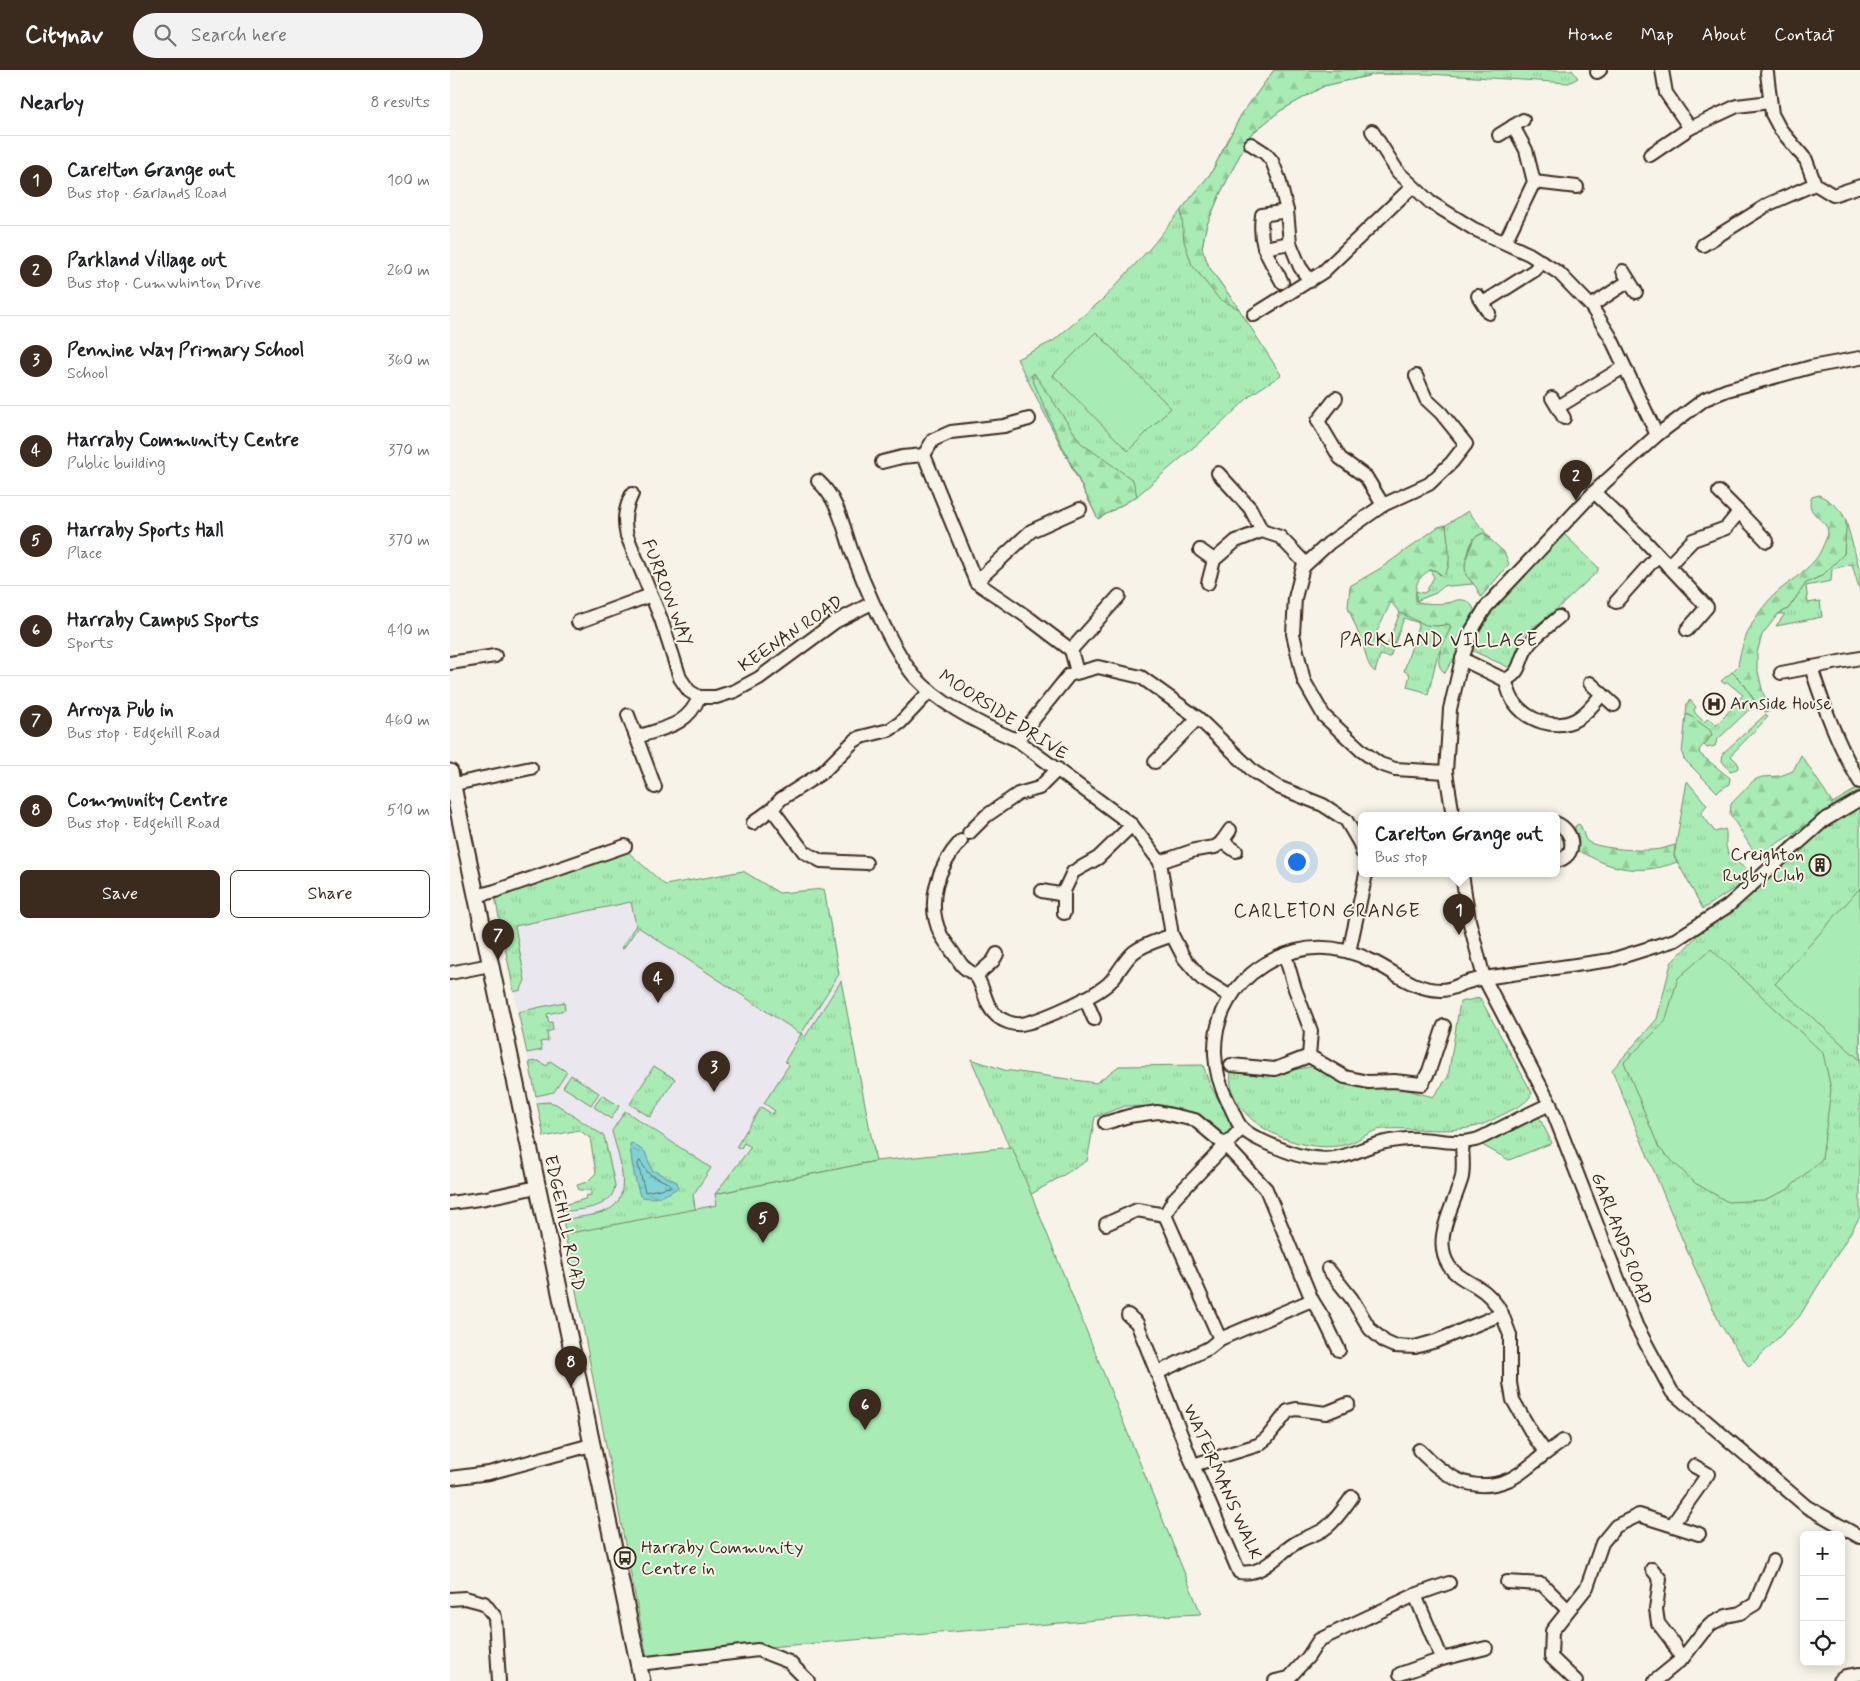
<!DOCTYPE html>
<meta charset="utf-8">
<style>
:root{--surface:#fff;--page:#f2f2f2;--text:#202124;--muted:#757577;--line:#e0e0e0;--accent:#3b2a1e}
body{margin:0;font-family:Mynerve,sans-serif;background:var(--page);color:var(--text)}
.controls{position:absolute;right:15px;bottom:15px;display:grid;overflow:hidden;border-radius:8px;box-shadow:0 2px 12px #0003}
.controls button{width:45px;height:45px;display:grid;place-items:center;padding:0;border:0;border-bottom:1px solid var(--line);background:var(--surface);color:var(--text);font:25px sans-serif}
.you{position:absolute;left:846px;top:791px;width:18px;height:18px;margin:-12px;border:4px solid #fff;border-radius:50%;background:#1a73e8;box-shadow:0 0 0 8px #1a73e833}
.badge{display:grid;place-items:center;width:32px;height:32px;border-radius:50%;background:var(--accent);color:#fff;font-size:16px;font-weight:700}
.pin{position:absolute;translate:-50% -41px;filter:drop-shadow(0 1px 2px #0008)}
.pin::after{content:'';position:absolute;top:26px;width:18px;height:15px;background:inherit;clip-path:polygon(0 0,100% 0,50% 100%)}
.popup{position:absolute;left:908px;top:742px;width:202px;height:65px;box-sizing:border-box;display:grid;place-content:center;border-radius:8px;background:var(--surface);filter:drop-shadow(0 1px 4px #0005);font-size:16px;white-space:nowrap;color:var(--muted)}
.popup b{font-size:19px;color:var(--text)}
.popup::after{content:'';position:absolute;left:50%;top:100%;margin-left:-10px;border:10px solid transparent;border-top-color:var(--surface)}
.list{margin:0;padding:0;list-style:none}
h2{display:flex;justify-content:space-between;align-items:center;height:65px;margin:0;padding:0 20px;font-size:21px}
h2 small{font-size:16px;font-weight:400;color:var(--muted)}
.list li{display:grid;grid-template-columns:32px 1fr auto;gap:15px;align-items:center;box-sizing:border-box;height:90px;padding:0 20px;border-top:1px solid var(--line)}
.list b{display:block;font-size:19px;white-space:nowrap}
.list p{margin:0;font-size:16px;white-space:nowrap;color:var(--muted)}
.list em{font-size:16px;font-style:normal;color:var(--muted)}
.actions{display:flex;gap:10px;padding:15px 20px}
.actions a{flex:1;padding:11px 0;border:1px solid var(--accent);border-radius:8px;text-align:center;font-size:18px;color:var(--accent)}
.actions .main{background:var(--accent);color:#fff}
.icon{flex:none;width:28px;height:28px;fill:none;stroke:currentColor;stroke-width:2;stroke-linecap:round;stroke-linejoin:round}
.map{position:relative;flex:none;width:1410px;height:1611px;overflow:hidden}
header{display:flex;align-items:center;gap:30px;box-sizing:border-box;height:70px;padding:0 25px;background:var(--accent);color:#fff}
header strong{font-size:24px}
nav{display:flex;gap:28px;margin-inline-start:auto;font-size:18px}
.search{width:350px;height:45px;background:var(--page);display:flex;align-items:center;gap:12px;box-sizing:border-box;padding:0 18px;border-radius:28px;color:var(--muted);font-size:19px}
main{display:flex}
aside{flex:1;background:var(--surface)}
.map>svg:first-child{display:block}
</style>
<header>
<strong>Citynav</strong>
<div class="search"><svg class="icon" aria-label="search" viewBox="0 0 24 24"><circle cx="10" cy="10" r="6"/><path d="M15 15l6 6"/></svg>Search here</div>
<nav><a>Home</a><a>Map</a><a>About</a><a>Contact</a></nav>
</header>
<main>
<aside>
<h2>Nearby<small>8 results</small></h2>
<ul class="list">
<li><span class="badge">1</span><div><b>Carelton Grange out</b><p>Bus stop · Garlands Road</p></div><em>100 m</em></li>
<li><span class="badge">2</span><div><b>Parkland Village out</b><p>Bus stop · Cumwhinton Drive</p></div><em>260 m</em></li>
<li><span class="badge">3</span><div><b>Pennine Way Primary School</b><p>School</p></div><em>360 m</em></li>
<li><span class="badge">4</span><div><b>Harraby Community Centre</b><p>Public building</p></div><em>370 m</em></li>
<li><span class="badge">5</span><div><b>Harraby Sports Hall</b><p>Place</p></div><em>370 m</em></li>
<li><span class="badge">6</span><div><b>Harraby Campus Sports</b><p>Sports</p></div><em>410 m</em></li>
<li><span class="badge">7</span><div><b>Arroya Pub in</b><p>Bus stop · Edgehill Road</p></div><em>460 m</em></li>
<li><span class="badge">8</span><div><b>Community Centre</b><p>Bus stop · Edgehill Road</p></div><em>510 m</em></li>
</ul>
<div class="actions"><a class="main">Save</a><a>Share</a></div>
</aside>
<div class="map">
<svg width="1410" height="1611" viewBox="0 0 1410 1611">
<defs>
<pattern id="grass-tufts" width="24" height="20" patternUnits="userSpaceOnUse" patternTransform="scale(1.25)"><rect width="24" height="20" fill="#a9ebb4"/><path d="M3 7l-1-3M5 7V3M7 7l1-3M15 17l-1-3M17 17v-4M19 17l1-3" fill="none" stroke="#92ca9a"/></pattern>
<pattern id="forest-firs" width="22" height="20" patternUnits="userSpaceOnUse" patternTransform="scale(1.25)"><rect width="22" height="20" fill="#a9ebb4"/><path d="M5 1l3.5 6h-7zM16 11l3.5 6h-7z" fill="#92ca9a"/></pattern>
<pattern id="water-ripples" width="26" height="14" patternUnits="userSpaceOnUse" patternTransform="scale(1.25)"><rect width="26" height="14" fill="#81d2d7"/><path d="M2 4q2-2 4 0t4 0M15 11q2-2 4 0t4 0" fill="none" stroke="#70b4b8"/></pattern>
</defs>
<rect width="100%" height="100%" fill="#f7f3e8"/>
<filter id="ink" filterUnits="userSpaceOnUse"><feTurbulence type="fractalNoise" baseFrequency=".02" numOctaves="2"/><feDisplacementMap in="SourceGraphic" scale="10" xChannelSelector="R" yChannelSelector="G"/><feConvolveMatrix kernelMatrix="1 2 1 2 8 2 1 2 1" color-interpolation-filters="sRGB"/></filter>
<g filter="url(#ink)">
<polygon fill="#ebe7ee" points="187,794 215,815 293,801 329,823 374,819 426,1091 265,1124 267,1135 253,1138 113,1150 109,1136 135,1129 135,1121 129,1120 127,1115 137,1112 146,1103 140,1068 129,1060 94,1067 45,832"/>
<g fill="url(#grass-tufts)" stroke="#728a69">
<polygon points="824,0 1122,0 1128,8 1119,13 978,4 926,4 874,16 830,41 800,65 770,124 756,157 752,178 759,197 789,239 831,305 802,324 773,352 687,426 648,449 567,289 603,271 653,229 702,176 761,103 791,45"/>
<path d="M1018 441 1040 468 1033 463C1031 464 1028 465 1026 467 1016 476 1014 504 1023 514L1000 516 995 515 986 523 966 531V521L972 523 976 522 984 507 980 500H985L990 505 999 496 996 455Z"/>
<polygon points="1396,451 1410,501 1410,521 1402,494 1382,499 1381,511 1356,516 1358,533 1370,531 1372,547 1326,556 1335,544 1328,544 1338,539 1356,513 1373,505 1394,484"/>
<path d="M1114 464 1148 497V501L1105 541 1075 564 1071 569 1063 594 1058 597 1023 581C1014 551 1092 483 1114 464Z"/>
<path d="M950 543 987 556 999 554 1001 557 987 587 978 625 972 621 957 617 960 604 954 601 969 553 954 548 940 587 930 585 925 602C917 596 916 584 913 575L919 572 925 563 928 567 929 575 933 578 937 575Z"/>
<polygon points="1282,602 1294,614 1306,633 1267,670 1265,676 1257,678 1254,675 1259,669 1239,645 1236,645 1237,633 1240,630 1246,637 1244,640 1245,643 1254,652 1259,648 1267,655 1293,625 1277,612 1275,614 1271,611"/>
<polygon points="1316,644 1318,647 1283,683 1281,686 1287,692 1289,696 1287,699 1280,701 1272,691 1273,683"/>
<path d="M1237 711 1257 735 1252 741V744L1265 762 1275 759C1278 766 1274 773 1277 780 1281 792 1296 796 1303 806L1253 839 1224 786Z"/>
<polygon points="1410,717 1410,1147 1349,1247 1299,1297 1270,1254 1238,1183 1162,1000 1207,949 1221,893 1365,743"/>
<polygon points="178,782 215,815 293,801 329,823 374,819 389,904 351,964 355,967 391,911 426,1091 265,1124 301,1077 294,1073 291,1078 286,1077 311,1037 322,1044 325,1041 314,1033 339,995 335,991 351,964 188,857 173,879 171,878 186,855 181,832 65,856 75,910 71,920 64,922 45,827"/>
<path d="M1030 928 1082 1023C1077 1034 1067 1037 1056 1043 1047 1047 1038 1053 1028 1056 997 1064 965 1057 933 1059 921 1060 910 1070 898 1074 859 1085 796 1062 782 1021 780 1015 781 1005 780 999L824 1003 865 996 887 1010 911 1016H943L983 1027 998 1007 1010 932Z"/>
<polygon points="114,932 115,940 97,944 99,953 102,952 103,960 97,962 98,971 90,972 92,980 77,983 68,942"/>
<polygon points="521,989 554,1000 646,1013 669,996 753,995 759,1013 781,1052 781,1060 774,1068 749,1047 720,1037 675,1036 645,1047 637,1091 580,1125"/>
<polygon points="88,991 97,996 100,991 117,1002 104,1022 86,1026 79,992"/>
<polygon points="204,996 225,1009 200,1047 180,1034"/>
<polygon points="121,1005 149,1023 141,1035 113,1017"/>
<polygon points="152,1025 169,1036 161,1049 144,1037"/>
<path d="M99 1032 106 1034 154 1066 165 1115C163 1140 129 1139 111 1142L109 1136 135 1129 136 1126 141 1125V1120H129L127 1115 137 1112 146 1103 140 1068 129 1060 94 1067 87 1033Z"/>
<path d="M175 1041 261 1098 243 1125 246 1143 118 1175 113 1150C127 1147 145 1146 158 1140 185 1127 167 1083 162 1061Z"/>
<polygon points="1089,1047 1102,1073 1059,1090 1032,1075"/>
</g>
<g fill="url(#forest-firs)" stroke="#728a69">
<polygon points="824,0 952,0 952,4 926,4 874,16 830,41 800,65 770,124 756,157 752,178 759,197 789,239 769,229 742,195 734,171 731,140 761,103 791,45"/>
<polygon points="584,303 631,373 683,410 687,426 648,449 605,361 581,306"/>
<path d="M1369 425C1379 430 1394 440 1396 452 1397 462 1394 474 1394 484L1373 505 1356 513 1338 539 1328 544 1312 565 1307 583V597L1313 623 1319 635 1318 641 1315 642 1306 633 1294 614 1282 602 1288 596C1292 569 1304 545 1324 525 1337 513 1354 503 1365 490 1370 484 1373 476 1376 469 1386 450 1352 447 1362 427Z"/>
<path d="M996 455C997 469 1004 497 993 506L985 500H980C966 509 965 515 966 531 971 534 990 534 996 533 1000 533 1004 531 1007 530 1019 528 1027 538 1024 549 1020 566 1004 587 995 603 993 601 991 599 990 597 985 587 997 566 1001 557L999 554 987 556 976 555 950 543 941 532C934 545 927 569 913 575L898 537 900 516 931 498 988 457Z"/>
<polygon points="1033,463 1054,482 1059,494 1031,527 1026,517 1016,505 1015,497 1016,489 1024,468"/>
<polygon points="1236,645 1239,645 1260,660 1262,665 1249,680 1250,684 1280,708 1279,714 1267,722 1234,689 1232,683"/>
<polygon points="1351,685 1382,732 1382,738 1314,782 1310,784 1304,782 1280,744 1281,734 1304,710 1312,707 1330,706 1343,701"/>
<path d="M1129 754C1134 759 1133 767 1137 771 1147 779 1197 782 1210 779 1216 778 1220 776 1225 775L1224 786 1227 792C1207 800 1184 802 1163 796 1150 793 1139 785 1127 781L1125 776V756Z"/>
</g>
<g fill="#a9ebb4" stroke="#728a69">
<polygon points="646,262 721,338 678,381 603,305"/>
<polygon points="1410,818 1410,990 1325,914"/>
<polygon points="1261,879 1373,983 1381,1019 1372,1089 1337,1120 1314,1130 1278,1132 1245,1113 1209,1078 1174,992 1215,952 1228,908"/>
<polygon points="562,1077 751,1544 683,1547 197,1587 115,1164 267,1135 265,1124 426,1091"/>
</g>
<path fill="url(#water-ripples)" stroke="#658f8d" d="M182 1073 195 1082 202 1100 227 1112 228 1117C219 1125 202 1131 190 1126 185 1109 181 1092 180 1074Z"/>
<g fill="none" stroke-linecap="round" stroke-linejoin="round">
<polygon stroke="#576d68" stroke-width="1" points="190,1091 199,1104 220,1114 220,1117 195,1122 188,1094"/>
<g stroke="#3b2a1e" stroke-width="16">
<g id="minor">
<polyline points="1212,0 1216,23 1240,58"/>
<polyline points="1147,2 1150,0"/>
<polyline points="1317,3 1322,44 1330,59 1356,90 1365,114"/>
<polyline points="922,61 948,102 980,132 1024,159 1079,184 1109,203 1141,236 1160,266 1207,365"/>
<polyline points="1049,65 1073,50"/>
<polyline points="801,74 815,83 822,91 829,109 837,141 840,173 850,197 860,211"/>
<polyline points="1200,85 1240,58 1287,36 1320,32"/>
<polyline points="1084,112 1127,117"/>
<polyline points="1055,172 1084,112 1076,80 1063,56"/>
<polyline points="1253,175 1319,134 1365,114 1383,125 1410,116"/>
<polyline points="814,178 840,173"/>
<polyline points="1173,201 1186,222"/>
<path d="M832 212C818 186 808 176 812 145L837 141"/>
<polyline points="1028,226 1039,243"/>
<polyline points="1033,233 1085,200 1091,191"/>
<polyline points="1141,236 1179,211"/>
<polyline points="804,245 873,202 962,117"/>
<polyline points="966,306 976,329 991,343 1016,374 1002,392 979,414 933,435 879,473 853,497 845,528 843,564 854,611 874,646 912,681 930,694 945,699 996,702"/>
<polyline points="886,328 868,351 890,388 916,407 933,435"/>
<polyline points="1102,328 1114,348"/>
<polyline points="1108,337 1174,297"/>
<polyline points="579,349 554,356 501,362 483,370 474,385 526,512 580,549 621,580 627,602"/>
<polyline points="432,392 452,387 474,385"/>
<polyline points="768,403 800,438 812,461"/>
<path d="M368 411C389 430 394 460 403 485 415 516 428 546 444 575 451 586 456 597 465 607 490 634 533 656 567 670L682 755 710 792 722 865 734 888 752 909 781 927"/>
<polyline points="1144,422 1195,471 1257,537 1237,560"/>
<path d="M182 424C175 439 173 450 177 466L211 549 230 608 239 621 249 627H266L285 621 309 608 385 552 422 533"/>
<polyline points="1289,442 1317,471"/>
<polyline points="750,480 764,490"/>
<polyline points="1218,496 1243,470 1276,458 1289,442 1269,422"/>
<polyline points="526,512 581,461 630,439"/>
<polyline points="758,513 764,490 786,471 812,461 830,467 856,494"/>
<polyline points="1166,532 1208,485"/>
<polyline points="128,552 201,525"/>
<polyline points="621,580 669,526"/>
<path d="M1012 589 1055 610C1058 617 1059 625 1064 632 1077 651 1106 661 1127 649 1137 643 1145 633 1152 624"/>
<polyline points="0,593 45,586"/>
<path d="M1361 597C1374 637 1388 676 1410 712"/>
<polyline points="1331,603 1410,588"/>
<path d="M1055 610C1073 602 1068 590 1078 576 1082 569 1102 553 1109 547"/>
<polyline points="1140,613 1164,635"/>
<polyline points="178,645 205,717"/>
<path d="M187 667C213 658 238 656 249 627"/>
<polyline points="567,670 619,605 648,597 691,607 748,648 804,702 828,717 873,735 896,750 910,774 912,782"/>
<polyline points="705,692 748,648"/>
<polyline points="0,715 81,698"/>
<polyline points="1003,746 996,702 1000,639 1012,589 1022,560 1036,537 1144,422 1207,365 1255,329 1277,320 1361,297 1410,288"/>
<polyline points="303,753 322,739"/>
<path d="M1106 753C1125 761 1128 787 1106 791"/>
<polyline points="519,763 536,746 568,724 589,718 608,699"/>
<path d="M511 771C488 796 475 833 491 865 497 875 505 885 511 894 516 901 524 902 528 909 535 921 535 936 547 946 553 951 563 955 571 954 591 951 643 927 658 914 668 905 673 891 684 882 694 874 710 870 722 865"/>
<polyline points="772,771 786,781"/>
<polyline points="710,792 745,780 765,777 771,773 780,760"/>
<polyline points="416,793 371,791 354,782 322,739 331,729 373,702 404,671 411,667 439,660 450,653 480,621"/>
<polyline points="1012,804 1019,850 1034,908 1100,1034 1186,1255 1222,1322 1357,1437 1410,1467"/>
<polyline points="592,821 609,824 614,821 623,802 648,788 682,755"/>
<polyline points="26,826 45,821 175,776"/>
<polyline points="614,843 614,821"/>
<polyline points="899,882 916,804"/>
<polyline points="835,885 845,919 861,961 859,986 895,1007 918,1012 944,1011 972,1014 979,1001 994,956"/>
<polyline points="0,903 40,895"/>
<polyline points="526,906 543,891 547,884"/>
<polyline points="635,928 644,949"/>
<polyline points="781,995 825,999 859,986"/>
<path d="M1100 1034C1083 1042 1066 1050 1049 1059 1041 1062 1033 1068 1025 1070 1003 1076 980 1067 957 1069 947 1070 937 1071 928 1074 913 1078 899 1086 885 1088 869 1090 850 1087 836 1081 825 1077 801 1067 793 1059 786 1053 783 1040 778 1032 745 968 777 900 846 881 872 874 898 879 922 891 947 903 961 919 991 920 1000 920 1004 917 1012 914 1019 911 1027 910 1034 908L1161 890 1225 870 1278 836 1373 751 1410 729"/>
<polyline points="655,1053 679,1046 708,1042 745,1050 776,1076 816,1119 862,1230 875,1251 889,1280"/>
<path d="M792 1058 724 1129 715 1145 770 1269 759 1278 707 1303 743 1395 789 1502C814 1507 829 1481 849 1471 858 1466 869 1464 877 1457 887 1449 894 1438 902 1427"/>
<polyline points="0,1133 36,1128 87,1117"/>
<polyline points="656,1154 687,1140 715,1145"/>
<path d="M878 1199 902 1229 920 1259 935 1272 944 1276 965 1277 986 1271 1052 1244C1046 1232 1038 1223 1026 1216 1016 1210 1006 1206 999 1196 981 1169 1005 1134 1012 1107 1014 1096 1012 1083 1012 1072"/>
<polyline points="678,1245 687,1253 707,1303"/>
<polyline points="770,1269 862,1230"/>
<path d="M969 1380C993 1405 1021 1425 1058 1410 1071 1405 1084 1392 1096 1383L1083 1365 1063 1330 1060 1313V1265L1052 1244"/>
<polyline points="1096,1383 1113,1371"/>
<polyline points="743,1395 808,1375 817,1368 838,1341 846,1339 876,1343 898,1334"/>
<polyline points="0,1408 39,1403 141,1375"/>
<polyline points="1222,1455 1258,1404 1244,1396"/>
<polyline points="1202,1499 1210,1509 1206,1539 1208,1553 1221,1570 1232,1589"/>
<polyline points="1057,1512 1092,1514 1118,1540"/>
<polyline points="0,1529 15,1528 34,1533 45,1547 49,1611"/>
<polyline points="992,1589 1036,1578"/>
<polyline points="189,1594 308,1580 339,1592 358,1611"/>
<polyline points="950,1604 992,1589 965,1525"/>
<polyline points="825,1611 839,1608 858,1587 869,1570 965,1525 999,1513"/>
<polyline points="1126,1611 1101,1587 1102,1561 1137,1517 1152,1473 1166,1456 1189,1445 1249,1464"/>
<polyline points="1205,1611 1232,1589 1253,1562 1261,1554 1276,1546 1290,1543 1305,1534 1323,1491"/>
<polyline points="1389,1611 1396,1606 1410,1604"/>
</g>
</g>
<g stroke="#3b2a1e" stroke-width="19">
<polyline id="tertiary" points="0,702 192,1611"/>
</g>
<use href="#minor" stroke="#f7f3e8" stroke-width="12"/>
<use href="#tertiary" stroke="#f7f3e8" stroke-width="15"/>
</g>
</g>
<defs>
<g id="hospital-ring" transform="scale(1.125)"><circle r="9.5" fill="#f7f3e8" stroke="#3b2a1e" stroke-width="1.5"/><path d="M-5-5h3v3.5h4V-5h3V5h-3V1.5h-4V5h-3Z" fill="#3b2a1e"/></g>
<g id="building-ring" transform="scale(1.125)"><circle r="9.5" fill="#f7f3e8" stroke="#3b2a1e" stroke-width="1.5"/><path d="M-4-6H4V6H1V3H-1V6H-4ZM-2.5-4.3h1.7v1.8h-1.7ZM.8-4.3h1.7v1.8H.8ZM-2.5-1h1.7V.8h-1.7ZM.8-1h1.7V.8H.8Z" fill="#3b2a1e"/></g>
<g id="bus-ring" transform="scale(1.125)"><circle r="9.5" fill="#f7f3e8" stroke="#3b2a1e" stroke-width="1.5"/><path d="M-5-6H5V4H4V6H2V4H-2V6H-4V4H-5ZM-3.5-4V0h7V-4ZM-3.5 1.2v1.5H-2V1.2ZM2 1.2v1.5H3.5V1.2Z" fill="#3b2a1e"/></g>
</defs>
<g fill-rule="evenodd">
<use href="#hospital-ring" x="1264" y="634"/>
<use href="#building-ring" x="1370" y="795"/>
<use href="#bus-ring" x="175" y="1488"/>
</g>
<g text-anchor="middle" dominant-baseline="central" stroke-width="4" stroke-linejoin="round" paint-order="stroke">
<g font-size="18" fill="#3b2a1e" stroke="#f7f3e8">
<text transform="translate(217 523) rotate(69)">FURROW WAY</text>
<text transform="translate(341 564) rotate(-34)">KEENAN ROAD</text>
<text transform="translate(553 645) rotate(33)">MOORSIDE DRIVE</text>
<text transform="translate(114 1153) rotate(78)">EDGEHILL ROAD</text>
<text transform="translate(1171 1169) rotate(69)">GARLANDS ROAD</text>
<text transform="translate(772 1412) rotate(66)">WATERMANS WALK</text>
</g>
<g font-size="18" fill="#3b2a1e" stroke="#f7f3e8" text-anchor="start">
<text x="1280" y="634">Arnside House</text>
<text x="1354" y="785" text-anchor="end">Creighton<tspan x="1354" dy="21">Rugby Club</tspan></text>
<text x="191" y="1478">Harraby Community<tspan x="191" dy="21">Centre in</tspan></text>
</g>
<g font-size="19" letter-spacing="1" fill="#3b2a1e" stroke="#f7f3e8">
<text x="989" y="570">PARKLAND VILLAGE</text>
<text x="877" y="841">CARLETON GRANGE</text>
</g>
</g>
</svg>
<div class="controls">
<button>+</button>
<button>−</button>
<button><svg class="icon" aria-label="locate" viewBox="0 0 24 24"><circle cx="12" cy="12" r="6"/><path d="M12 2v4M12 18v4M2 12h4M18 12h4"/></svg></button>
</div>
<div class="you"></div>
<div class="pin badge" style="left:1009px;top:865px">1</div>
<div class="popup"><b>Carelton Grange out</b>Bus stop</div>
<div class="pin badge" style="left:1126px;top:431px">2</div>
<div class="pin badge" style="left:264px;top:1022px">3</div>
<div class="pin badge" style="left:208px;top:933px">4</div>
<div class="pin badge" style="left:313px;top:1173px">5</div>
<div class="pin badge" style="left:415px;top:1360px">6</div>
<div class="pin badge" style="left:48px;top:890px">7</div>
<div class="pin badge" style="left:121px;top:1317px">8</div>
</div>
</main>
